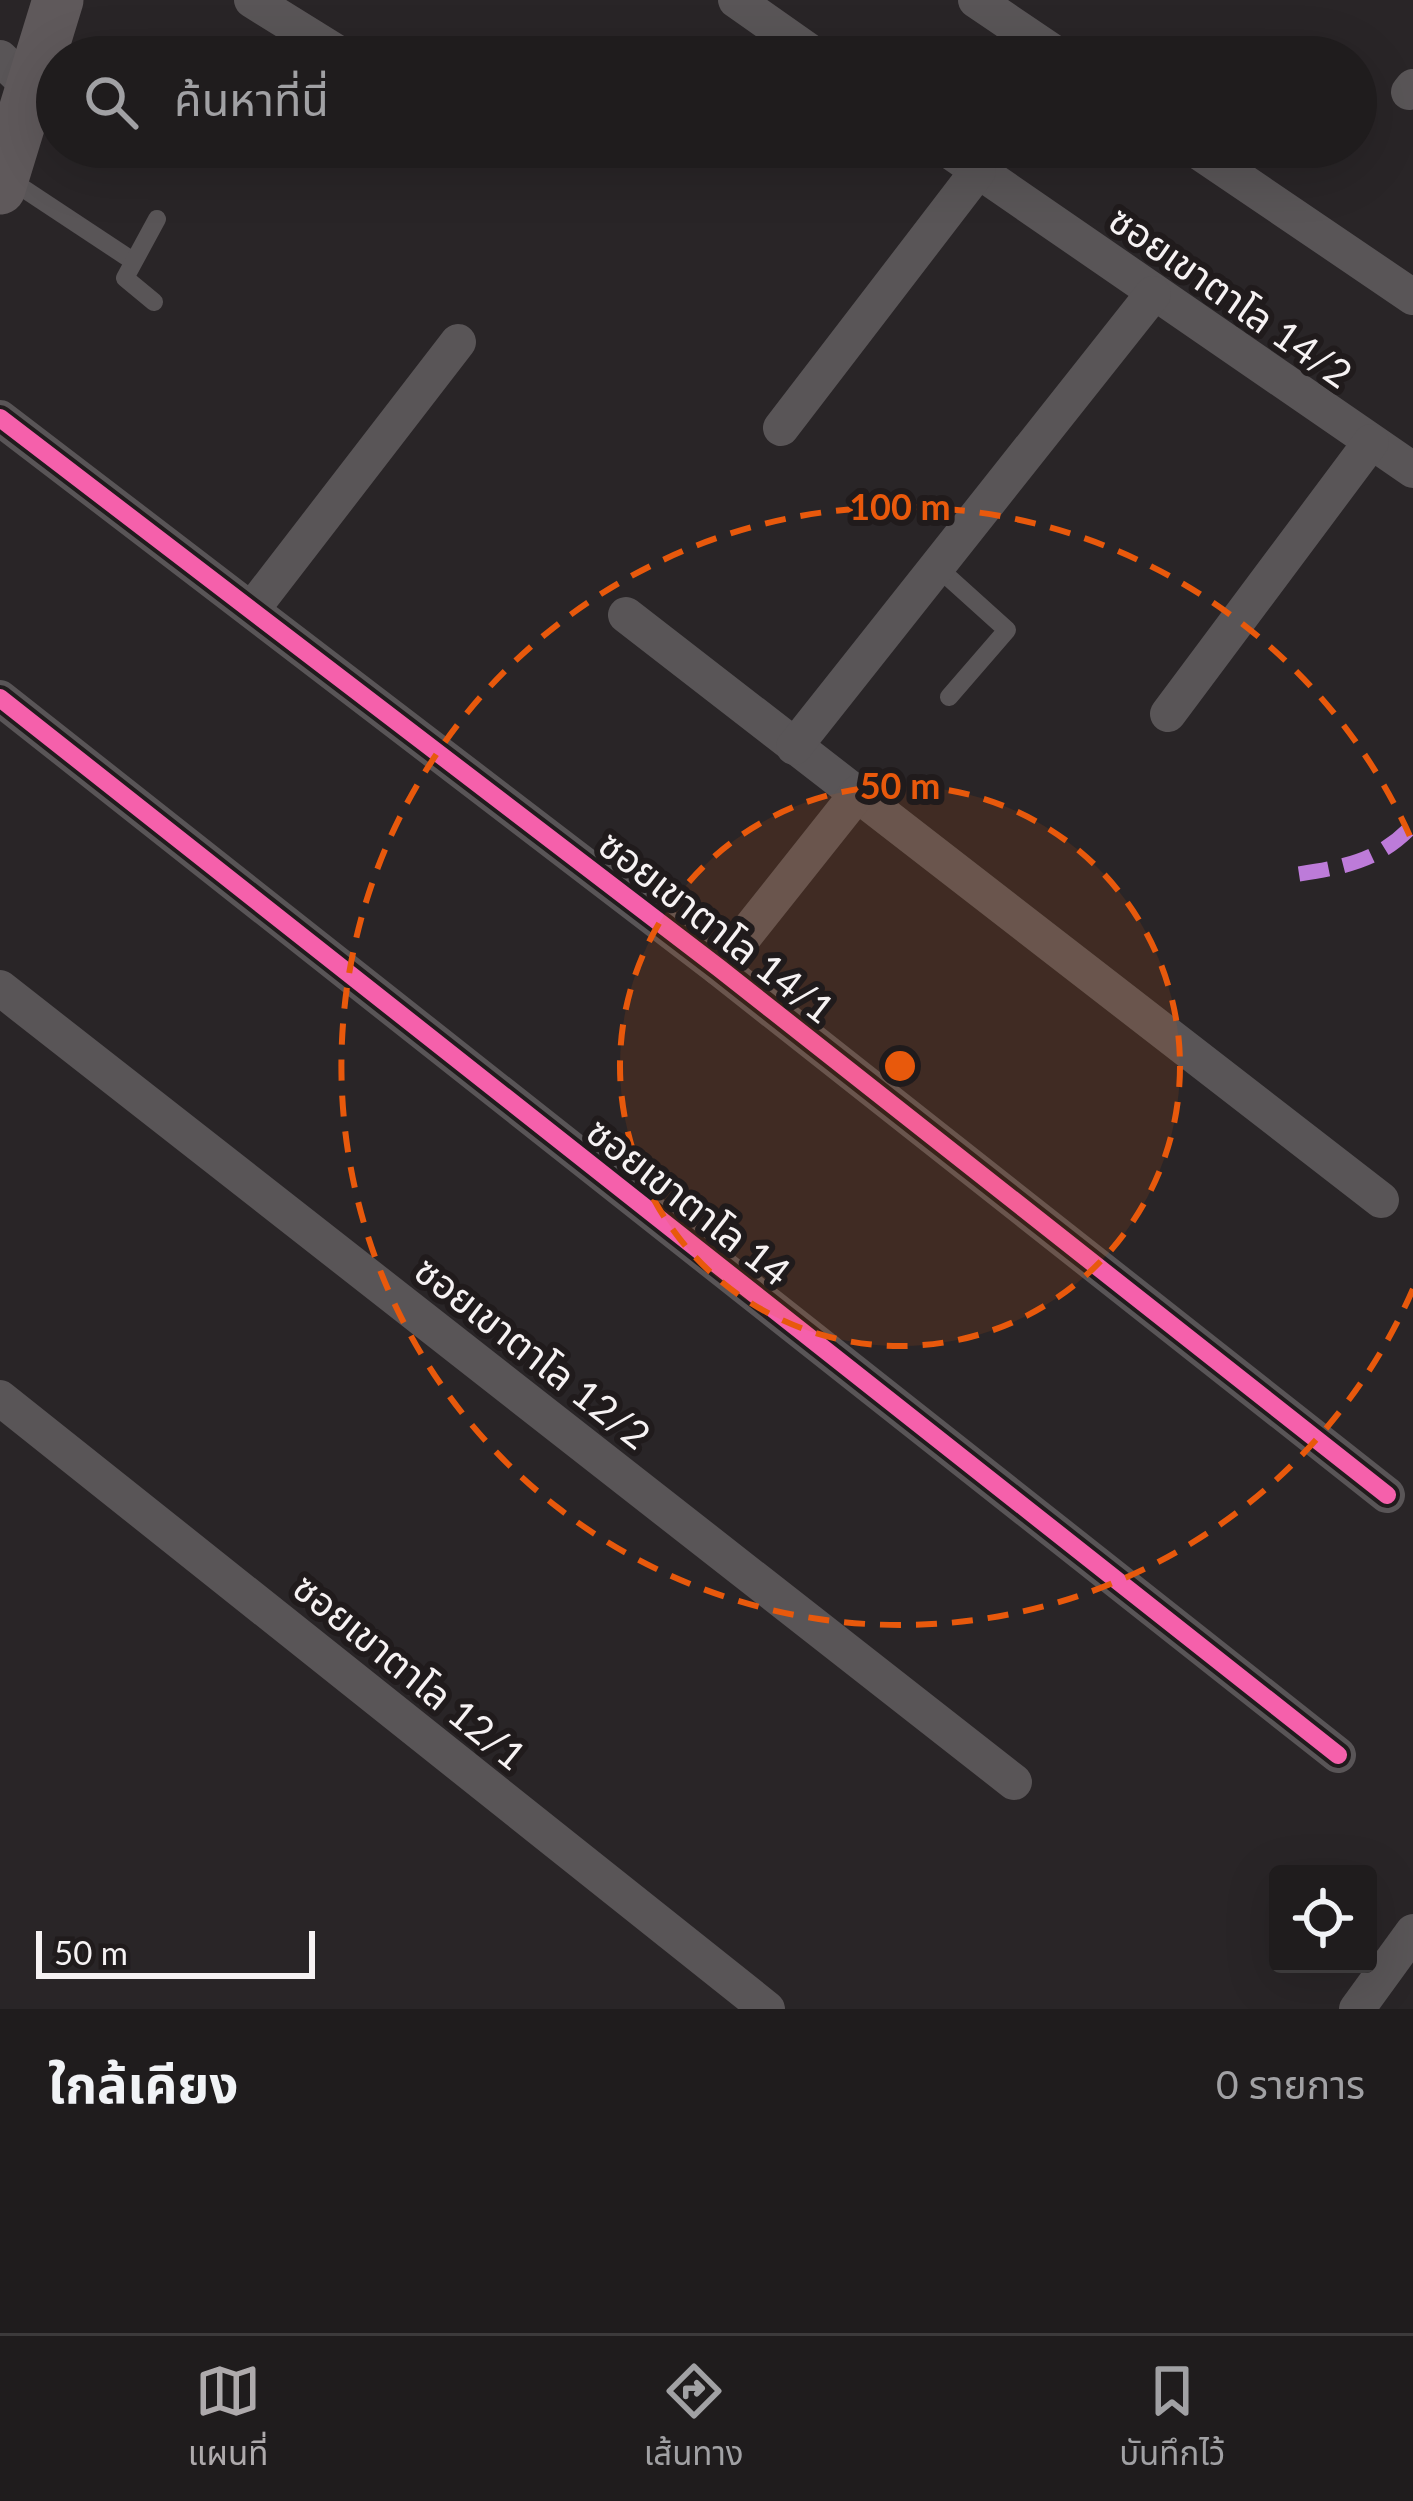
<!DOCTYPE html>
<html lang="th">
<meta charset="utf-8">
<style>
:root{--surface:#1f1c1d;--page:#2c292a;--text:#f1f3f6;--muted:#a1a1a4;--line:#3c3a3b;--accent:#aeaaac}
body{margin:0;font-family:Lato,"Noto Sans Thai",sans-serif;background:var(--page);color:var(--text)}
.controls{position:absolute;right:36px;bottom:36px;display:grid;overflow:hidden;border-radius:12px;box-shadow:0 12px 48px #0002}
.controls button{width:108px;height:108px;display:grid;place-items:center;padding:0;border:0;border-bottom:3px solid var(--line);background:var(--surface);color:var(--text);font:60px sans-serif}
.scale{position:absolute;left:36px;bottom:30px;width:279px;box-sizing:border-box;padding-left:12px;border:6px solid #f6f2f3;border-top:0;font-size:33px;line-height:42px;white-space:nowrap;color:#f6f2f3;-webkit-text-stroke:9px #201b1c;paint-order:stroke}
.list{margin:0;padding:0;list-style:none}
h2{display:flex;justify-content:space-between;align-items:center;height:156px;margin:0;padding:0 48px;font-size:51px}
h2 small{font-size:39px;font-weight:400;color:var(--muted)}
.icon{flex:none;width:66px;height:66px;fill:none;stroke:currentColor;stroke-width:2;stroke-linecap:round;stroke-linejoin:round}
.map{position:relative;flex:none;width:1413px;height:2009px;overflow:hidden}
.search{position:absolute;background:var(--surface);box-shadow:0 12px 48px #0002;left:36px;right:36px;top:36px;height:132px;display:flex;align-items:center;gap:30px;box-sizing:border-box;padding:0 42px;border-radius:66px;color:var(--muted);font-size:45px}
.sheet{height:324px;background:var(--surface)}
nav{display:flex;justify-content:space-around;align-items:center;box-sizing:border-box;height:168px;border-top:3px solid var(--line);background:var(--surface);font-size:33px;color:var(--muted)}
nav a{display:grid;justify-items:center;gap:6px}
nav .on{color:var(--accent)}
.map>svg:first-child{display:block}
</style>
<div class="map">
<svg width="1413" height="2009" viewBox="0 0 1413 2009">
<rect width="100%" height="100%" fill="#292527"/>
<g fill="none" stroke-linecap="round" stroke-linejoin="round">
<g stroke="#595557" stroke-width="18">
<polyline points="9,179 133,261"/>
<polyline points="154,302 125,278 157,219"/>
<polyline points="936,566 1007,630 949,697"/>
</g>
<g stroke="#595557" stroke-width="36">
<polyline points="252,0 344,57"/>
<polyline points="736,0 817,57"/>
<polyline points="976,0 1060,57"/>
<polyline points="0,58 32,89"/>
<polyline points="1409,92 1413,87"/>
<polyline points="944,147 1413,470"/>
<polyline points="1192,147 1413,297"/>
<polyline points="0,418 719,968 1387,1495"/>
<polyline points="781,428 978,171"/>
<polyline points="253,608 458,342"/>
<polyline points="626,615 1381,1200"/>
<polyline points="0,698 1338,1755"/>
<polyline points="1168,714 1371,442"/>
<polyline points="794,747 1153,294"/>
<polyline points="719,968 858,793"/>
<polyline points="0,988 1014,1782"/>
<polyline points="0,1398 767,2009"/>
<polyline points="1357,2009 1413,1932"/>
</g>
<polyline stroke="#5f595b" stroke-width="51" points="0,189 58,0"/>
<path stroke="#bd7bd9" stroke-width="15" stroke-dasharray="30 15" stroke-linecap="butt" d="M1299 874C1345 867 1381 860 1413 825"/>
<g stroke="#201b1c" stroke-width="26">
<g id="cycleway">
<polyline points="0,418 719,968 1387,1495"/>
<polyline points="0,698 1338,1755"/>
</g>
</g>
<use href="#cycleway" stroke="#f560ab" stroke-width="18"/>
</g>
<circle cx="900" cy="1066" r="280" fill="#e8590c" fill-opacity=".12"/>
<g fill="none" stroke="#e8590c" stroke-width="6" stroke-dasharray="21 15">
<circle cx="900" cy="1066" r="280"/>
<path d="M1413 1289A559 559 0 1 1 1413 843"/>
</g>
<g text-anchor="middle" dominant-baseline="central" stroke-width="12" stroke-linejoin="round" paint-order="stroke">
<g font-size="39" fill="#f6f2f3" stroke="#201b1c">
<text transform="translate(1231 296) rotate(35)">ซอยเขาตาโล 14/2</text>
<text transform="translate(717 926) rotate(38)">ซอยเขาตาโล 14/1</text>
<text transform="translate(689 1201) rotate(38)">ซอยเขาตาโล 14</text>
<text transform="translate(533 1352) rotate(38)">ซอยเขาตาโล 12/2</text>
<text transform="translate(410 1671) rotate(39)">ซอยเขาตาโล 12/1</text>
</g>
</g>
<circle cx="900" cy="1066" r="18" fill="#e8590c" stroke="#201b1c" stroke-width="6"/>
<g font-size="36" text-anchor="middle" font-weight="bold" fill="#e8590c" stroke="#201b1c" stroke-width="12" stroke-linejoin="round" paint-order="stroke">
<text x="900" y="520">100 m</text>
<text x="900" y="799">50 m</text>
</g>
</svg>
<div class="controls">
<button><svg class="icon" aria-label="locate" viewBox="0 0 24 24"><circle cx="12" cy="12" r="6"/><path d="M12 2v4M12 18v4M2 12h4M18 12h4"/></svg></button>
</div>
<div class="scale">50 m</div>
<div class="search"><svg class="icon" aria-label="search" viewBox="0 0 24 24"><circle cx="10" cy="10" r="6"/><path d="M15 15l6 6"/></svg>ค้นหาที่นี่</div>
</div>
<section class="sheet">
<h2>ใกล้เคียง<small>0 รายการ</small></h2>
<ul class="list">
</ul>
</section>
<nav>
<a class="on"><svg class="icon" aria-label="map" viewBox="0 0 24 24"><path d="M3 6l6-2 6 2 6-2v14l-6 2-6-2-6 2zM9 4v14M15 6v14"/></svg>แผนที่</a>
<a><svg class="icon" aria-label="directions" viewBox="0 0 24 24"><path d="M12 3l9 9-9 9-9-9zM9 14v-3h6M13 9l2 2-2 2"/></svg>เส้นทาง</a>
<a><svg class="icon" aria-label="saved" viewBox="0 0 24 24"><path d="M7 4h10v16l-5-4-5 4z"/></svg>บันทึกไว้</a>
</nav>
